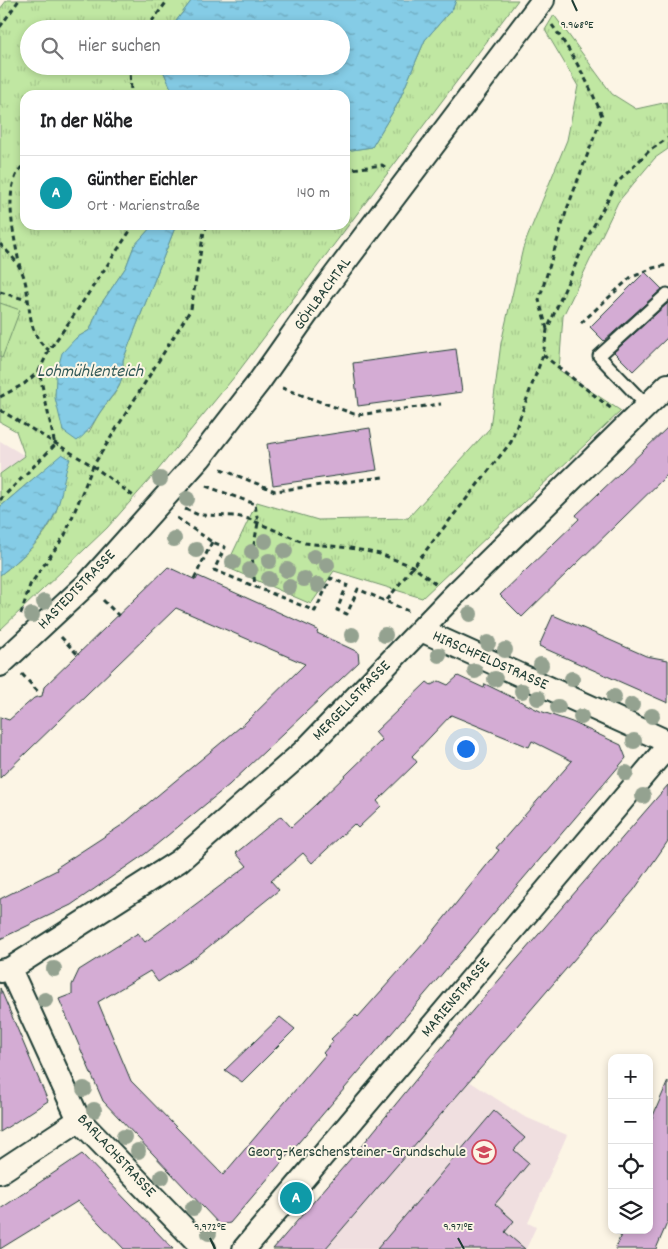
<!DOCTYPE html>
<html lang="de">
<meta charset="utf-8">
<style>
:root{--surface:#fff;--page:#f6f6f6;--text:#202124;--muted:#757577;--line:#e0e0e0;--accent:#db2777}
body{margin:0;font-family:Dekko,sans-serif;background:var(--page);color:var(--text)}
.controls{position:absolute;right:15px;bottom:15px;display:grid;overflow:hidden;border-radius:10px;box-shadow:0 2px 8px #0003}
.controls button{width:45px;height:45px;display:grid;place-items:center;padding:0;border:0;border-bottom:1px solid var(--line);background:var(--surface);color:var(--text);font:25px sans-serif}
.you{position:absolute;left:465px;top:748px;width:18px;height:18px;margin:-12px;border:4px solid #fff;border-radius:50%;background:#1a73e8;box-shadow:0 0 0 8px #1a73e833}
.badge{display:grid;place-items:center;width:32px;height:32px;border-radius:50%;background:var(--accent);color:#fff;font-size:16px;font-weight:700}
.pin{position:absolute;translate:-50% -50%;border:2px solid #fff;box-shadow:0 1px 5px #0006}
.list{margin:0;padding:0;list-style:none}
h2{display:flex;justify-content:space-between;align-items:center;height:65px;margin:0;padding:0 20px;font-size:21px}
h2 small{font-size:16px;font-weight:400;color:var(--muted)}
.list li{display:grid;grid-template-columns:32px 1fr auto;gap:15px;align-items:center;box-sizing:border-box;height:75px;padding:0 20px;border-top:1px solid var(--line)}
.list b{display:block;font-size:19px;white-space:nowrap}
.list p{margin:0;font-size:16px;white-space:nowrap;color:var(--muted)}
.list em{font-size:16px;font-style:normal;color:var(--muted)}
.icon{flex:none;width:28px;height:28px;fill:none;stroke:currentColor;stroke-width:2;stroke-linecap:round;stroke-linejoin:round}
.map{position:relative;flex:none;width:668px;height:1249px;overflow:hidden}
.search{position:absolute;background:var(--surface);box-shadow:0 2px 8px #0003;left:20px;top:20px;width:330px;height:55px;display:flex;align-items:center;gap:12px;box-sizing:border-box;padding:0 18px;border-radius:28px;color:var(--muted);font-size:19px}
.panel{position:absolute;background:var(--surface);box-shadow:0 2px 8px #0003;left:20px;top:90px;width:330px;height:140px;border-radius:15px}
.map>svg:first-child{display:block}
</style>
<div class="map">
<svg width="668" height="1249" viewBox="0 0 668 1249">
<defs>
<pattern id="grass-tufts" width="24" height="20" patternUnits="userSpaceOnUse" patternTransform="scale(1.25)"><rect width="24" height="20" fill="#c0e7a2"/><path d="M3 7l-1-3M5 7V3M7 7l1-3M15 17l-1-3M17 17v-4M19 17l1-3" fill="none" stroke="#a5c78c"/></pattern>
<pattern id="water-ripples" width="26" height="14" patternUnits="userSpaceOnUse" patternTransform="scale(1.25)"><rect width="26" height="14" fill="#85cce6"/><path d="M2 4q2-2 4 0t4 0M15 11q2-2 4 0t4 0" fill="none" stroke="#6ca7bb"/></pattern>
</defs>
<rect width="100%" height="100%" fill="#fcf5e5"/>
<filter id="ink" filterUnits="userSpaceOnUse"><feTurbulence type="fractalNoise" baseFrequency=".02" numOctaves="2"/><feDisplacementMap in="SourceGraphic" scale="10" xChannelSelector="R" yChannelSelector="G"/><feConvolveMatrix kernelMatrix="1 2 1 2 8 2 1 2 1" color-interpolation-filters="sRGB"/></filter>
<g filter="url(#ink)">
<g fill="#f0dfe0">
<polygon points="0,441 25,456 0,474"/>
<polygon points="469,1081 523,1116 567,1135 528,1223 536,1227 526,1249 325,1249"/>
</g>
<g fill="url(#grass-tufts)" stroke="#70926b">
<path d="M7 0H192L170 29H29V66H161L174 95H25V225H153L134 246 126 267 99 307 90 330 76 338 63 431 89 432C94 423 98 414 104 407 119 387 123 387 123 360L176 225H345V151L372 147 398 103 425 40 453 8 456 0H518L235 376 153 476 107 528 0 630V575C22 558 49 536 57 508 62 491 63 475 69 459L29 482 0 507V474L25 456 16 431 0 422V9Z"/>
<polygon points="554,15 612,94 636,109 668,102 668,149 655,158 618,202 563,316 559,370 621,411 422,598 334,571 311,604 226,567 257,502 318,520 408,518 490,428 501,343 523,248 567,140 578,86 545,30"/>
</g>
<polygon fill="#c0e7a2" stroke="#70926b" points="0,303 20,310 2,358 0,357"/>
<g fill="url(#water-ripples)" stroke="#5c939f">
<polygon points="192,0 456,0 453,8 425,40 398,103 372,147 345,151 345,95 174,95 161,66 341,66 341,29 170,29"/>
<path d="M153 225H176L123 360C123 388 118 387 103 408 93 422 91 430 77 441L63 431 55 398 56 375 62 353 76 338 90 330 99 307 126 267 134 246Z"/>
<path d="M62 454 70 459C63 476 63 494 56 511 45 538 22 558 0 575V507Z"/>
</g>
<g fill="#d4acd4" stroke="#1f3d34" fill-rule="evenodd">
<polygon points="645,272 662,289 604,341 590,327"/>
<polygon points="668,303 668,337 633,371 614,352"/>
<polygon points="456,349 462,392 358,406 353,363"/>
<polygon points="668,427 668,474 522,617 500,595 579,519 576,515"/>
<polygon points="370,428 377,470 273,485 267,444"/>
<polygon points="168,567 196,580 198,576 318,630 317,633 358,652 359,662 229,785 145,854 71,905 0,939 0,899 57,870 56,868 122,825 245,723 305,664 176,608 0,778 0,717 9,720 34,698 42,696 44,687"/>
<polygon points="553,615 646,656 668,660 668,703 539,646"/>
<path d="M458 676 484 688 485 684 540 711 572 722 621 745 626 758 230 1223 220 1225 103 1101 59 999 72 994V985L79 970 138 933 145 942 247 866 236 853 281 816 291 827 315 805 382 740 375 732 427 682 431 685 439 681 448 685ZM451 715 529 747 532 741 572 761 496 848 499 850 424 943 358 1017 356 1015 331 1039 333 1041 323 1053 325 1055 223 1175 131 1081 98 1002 150 971 158 982 196 957 279 890 271 881 303 853 312 863 354 824 358 828 381 806 377 801 417 762 412 756Z"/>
<polygon points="668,785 668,841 634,890 325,1249 273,1249 364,1143 467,1017"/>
<polygon points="0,988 48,1101 0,1132"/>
<polygon points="280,1017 295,1029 242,1082 225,1070"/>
<polygon points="668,1081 668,1221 656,1249 615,1249 623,1230 649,1230 649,1125"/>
<polygon points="494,1111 525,1138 514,1150 529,1163 495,1204 514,1221 505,1232 525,1249 377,1249"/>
<polygon points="82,1154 154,1229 173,1249 124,1249 78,1201 0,1249 0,1209"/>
</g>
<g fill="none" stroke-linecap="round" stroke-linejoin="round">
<g stroke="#1f3d34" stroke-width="15">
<polyline id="service" points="647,406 599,356 667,294"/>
</g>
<g stroke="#1f3d34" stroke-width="26">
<g id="minor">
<polyline points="421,630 668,742"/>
<polyline points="0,665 88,583 200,458 259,382 323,291 543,0"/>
<polyline points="10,969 79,1120 204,1249"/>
<polyline points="0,971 10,969 179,861 304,751 453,596 668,385"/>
<polyline points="0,1172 79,1120"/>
<polyline points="244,1249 668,746"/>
</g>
</g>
<g stroke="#1f3d34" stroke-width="3" stroke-dasharray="5 4" stroke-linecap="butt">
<polyline points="0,27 19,0"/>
<polyline points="146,29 168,0"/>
<polyline points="130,66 131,95"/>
<polyline points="345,170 382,165 388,169"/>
<path d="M0 244C7 251 16 260 20 268 34 293 22 332 49 350"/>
<path d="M20 268C15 240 0 184 25 164"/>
<polyline points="0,292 27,300"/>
<polyline points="581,323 630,278 653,268 668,265"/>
<path d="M547 329 539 300 567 209 602 116C589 83 573 54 552 25"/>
<polyline points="543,355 613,410"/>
<polyline points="282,388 357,415 441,404"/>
<polyline points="0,397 24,384 38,372"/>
<polyline points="0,410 93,466 136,498"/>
<polyline points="221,469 275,491 383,477"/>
<polyline points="206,486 255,504 258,523 252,555 255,587"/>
<polyline points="0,500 55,445 39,371 49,350 70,321 134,225"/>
<polyline points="185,509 199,515 236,516 249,519 305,543 350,548 380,554 412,566 436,584"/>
<polyline points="177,518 212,542 225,547 214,570 315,611 331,578 347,585 337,610 347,614 358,589 408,611"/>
<polyline points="194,579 212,542"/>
<polyline points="103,600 120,617"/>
<polyline points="387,600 511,442 543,355 547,330 587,238 617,183 649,151 668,138"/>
<polyline points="21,614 30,585 65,535 93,466 191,309 204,231 208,225"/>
<polyline points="61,637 78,655"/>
<polyline points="22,674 40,694"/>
</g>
<use href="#service" stroke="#fcf5e5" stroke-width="11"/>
<use href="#minor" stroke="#fcf5e5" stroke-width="22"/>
</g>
<g fill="#94a290">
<circle cx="160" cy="479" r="8"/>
<circle cx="187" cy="499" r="8"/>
<circle cx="174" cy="539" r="8"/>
<circle cx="265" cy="541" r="8"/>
<circle cx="196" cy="550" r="8"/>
<circle cx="285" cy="551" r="8"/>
<circle cx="252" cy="552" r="8"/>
<circle cx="314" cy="557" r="8"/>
<circle cx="269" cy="561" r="8"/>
<circle cx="233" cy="562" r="8"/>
<circle cx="327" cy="565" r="8"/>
<circle cx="250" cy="570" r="8"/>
<circle cx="287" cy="570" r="8"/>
<circle cx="269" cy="579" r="8"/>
<circle cx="304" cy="579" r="8"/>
<circle cx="318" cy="585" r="8"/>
<circle cx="289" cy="587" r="8"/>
<circle cx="44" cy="602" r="8"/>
<circle cx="470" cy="614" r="8"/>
<circle cx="32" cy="615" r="8"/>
<circle cx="352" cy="635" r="8"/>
<circle cx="385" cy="635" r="8"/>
<circle cx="488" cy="643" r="8"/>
<circle cx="505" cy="650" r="8"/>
<circle cx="439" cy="655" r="8"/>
<circle cx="541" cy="665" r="8"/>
<circle cx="475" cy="671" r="8"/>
<circle cx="495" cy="679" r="8"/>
<circle cx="572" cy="679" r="8"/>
<circle cx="522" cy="691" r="8"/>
<circle cx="614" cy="697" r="8"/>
<circle cx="538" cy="698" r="8"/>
<circle cx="632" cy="705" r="8"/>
<circle cx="558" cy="707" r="8"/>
<circle cx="652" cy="716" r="8"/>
<circle cx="581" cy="717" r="8"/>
<circle cx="634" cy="741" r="8"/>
<circle cx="626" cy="773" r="8"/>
<circle cx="643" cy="796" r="8"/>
<circle cx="54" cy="969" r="8"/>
<circle cx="45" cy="1000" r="8"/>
<circle cx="84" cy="1089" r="8"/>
<circle cx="94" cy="1110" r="8"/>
<circle cx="124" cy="1137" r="8"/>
<circle cx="138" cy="1151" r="8"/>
<circle cx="162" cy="1177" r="8"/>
<circle cx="193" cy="1208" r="8"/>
<circle cx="209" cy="1233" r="8"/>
</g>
</g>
<path fill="none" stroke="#1f3d34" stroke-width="2" d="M572 0 577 11M210 1238 215 1249M458 1238 464 1249"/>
<defs>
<g id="school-ring" transform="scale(1.25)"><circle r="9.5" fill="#fcf5e5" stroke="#d1495b" stroke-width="1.5"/><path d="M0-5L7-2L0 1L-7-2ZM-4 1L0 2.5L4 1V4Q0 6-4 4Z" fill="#d1495b"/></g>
</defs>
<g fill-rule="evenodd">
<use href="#school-ring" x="484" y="1152"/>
</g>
<g text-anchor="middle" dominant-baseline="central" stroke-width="4" stroke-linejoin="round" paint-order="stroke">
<g font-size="16" fill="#1f3d34" stroke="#fcf5e5">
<text transform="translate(323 294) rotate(-54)">GÖHLBACHTAL</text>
<text transform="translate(77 590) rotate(-46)">HASTEDTSTRASSE</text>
<text transform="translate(490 661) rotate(24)">HIRSCHFELDSTRASSE</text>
<text transform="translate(352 701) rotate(-46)">MERGELLSTRASSE</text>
<text transform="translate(456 998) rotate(-50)">MARIENSTRASSE</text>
<text transform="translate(116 1156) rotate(47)">BARLACHSTRASSE</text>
</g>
<g font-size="16" fill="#1f3d34" stroke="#fcf5e5" text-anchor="end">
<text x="466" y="1152">Georg-Kerschensteiner-Grundschule</text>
</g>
<g font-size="18" font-style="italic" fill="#335a58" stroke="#fcf5e5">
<text x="90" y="372">Lohmühlenteich</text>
</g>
</g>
<g font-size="12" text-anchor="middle" fill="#1f3d34" stroke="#fcf5e5" stroke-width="4" stroke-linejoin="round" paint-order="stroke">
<text x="577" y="28">9.968°E</text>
<text x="210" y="1230">9.972°E</text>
<text x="458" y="1230">9.971°E</text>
</g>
</svg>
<div class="controls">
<button>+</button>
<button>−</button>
<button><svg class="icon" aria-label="locate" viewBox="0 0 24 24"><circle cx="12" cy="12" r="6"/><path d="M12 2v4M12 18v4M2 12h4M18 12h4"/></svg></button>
<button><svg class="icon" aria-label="layers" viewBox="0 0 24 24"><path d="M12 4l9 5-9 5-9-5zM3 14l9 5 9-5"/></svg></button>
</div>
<div class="you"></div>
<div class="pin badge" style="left:296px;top:1198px;background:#0f9aa8">A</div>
<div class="search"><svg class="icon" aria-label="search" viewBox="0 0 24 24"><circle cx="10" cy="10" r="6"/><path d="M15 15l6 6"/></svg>Hier suchen</div>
<section class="panel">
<h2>In der Nähe<small></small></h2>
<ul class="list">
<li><span class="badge" style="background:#0f9aa8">A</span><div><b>Günther Eichler</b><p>Ort · Marienstraße</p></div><em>140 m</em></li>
</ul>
</section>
</div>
